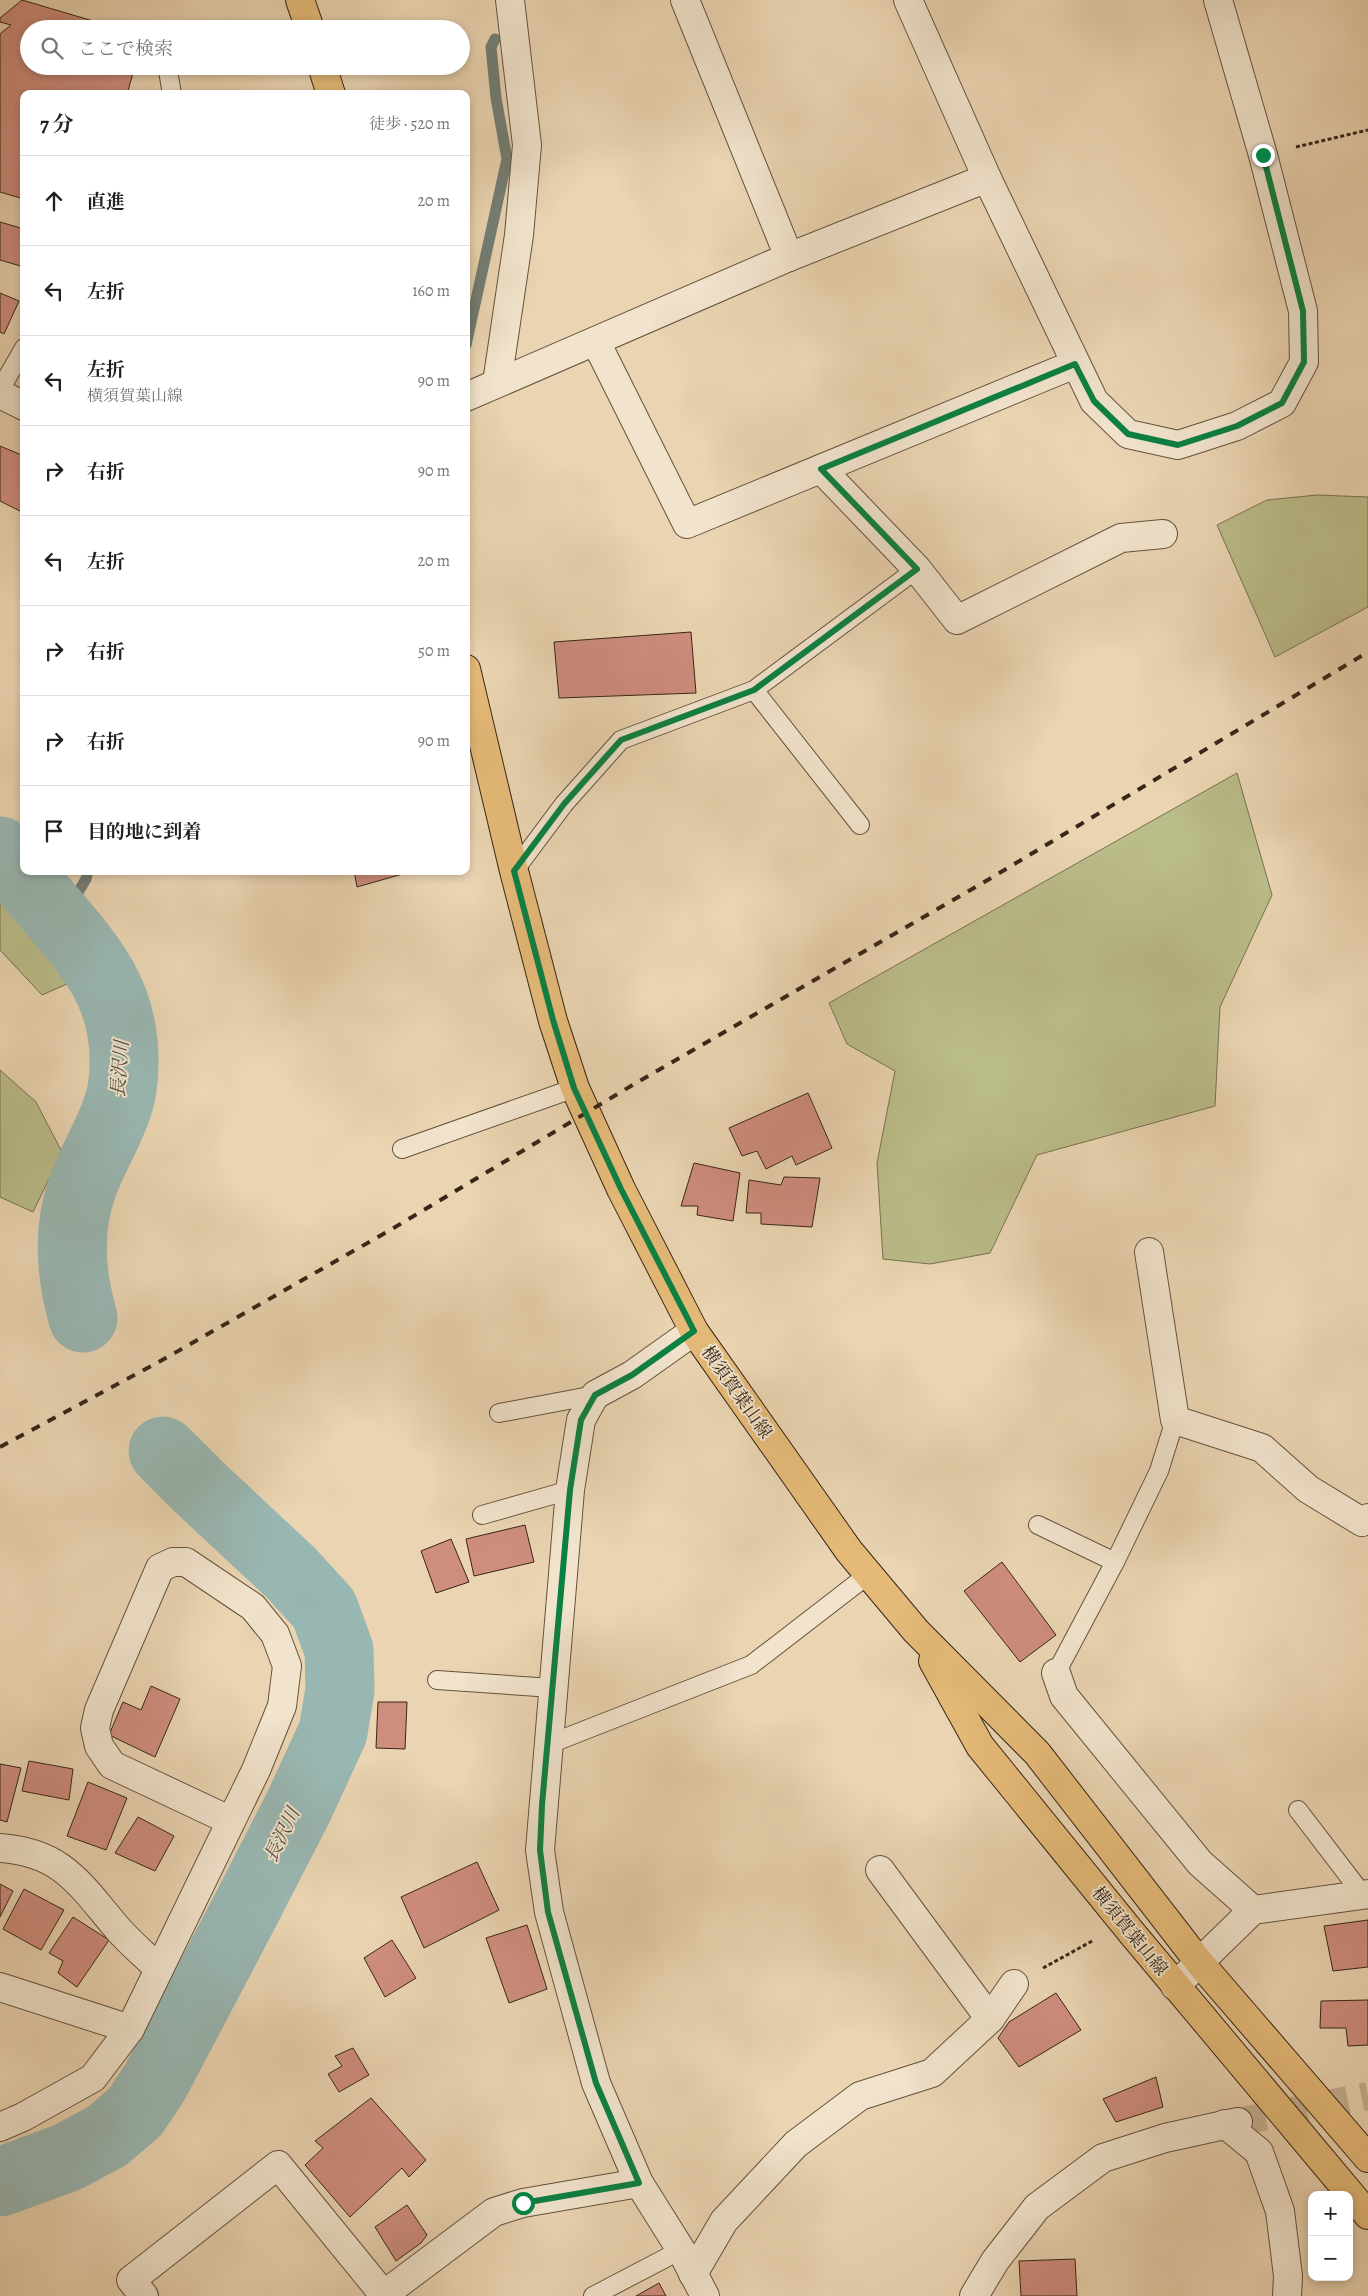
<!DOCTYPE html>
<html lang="ja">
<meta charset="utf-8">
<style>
:root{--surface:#fff;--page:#f6f6f6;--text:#202124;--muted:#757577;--line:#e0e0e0}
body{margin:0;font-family:Alegreya,"Noto Serif JP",serif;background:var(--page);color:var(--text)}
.controls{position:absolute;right:15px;bottom:15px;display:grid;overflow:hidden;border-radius:10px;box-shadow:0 2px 8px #0003}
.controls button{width:45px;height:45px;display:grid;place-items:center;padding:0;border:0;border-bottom:1px solid var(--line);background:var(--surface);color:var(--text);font:25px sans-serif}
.stop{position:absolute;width:15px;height:15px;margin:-11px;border:4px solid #0b8043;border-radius:50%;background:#fff}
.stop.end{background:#0b8043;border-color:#fff;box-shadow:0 1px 5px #0008}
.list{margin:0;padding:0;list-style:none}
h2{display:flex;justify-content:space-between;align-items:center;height:65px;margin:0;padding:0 20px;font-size:21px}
h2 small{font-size:16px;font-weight:400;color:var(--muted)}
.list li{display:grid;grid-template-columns:32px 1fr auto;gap:15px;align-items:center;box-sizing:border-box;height:90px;padding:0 20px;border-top:1px solid var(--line)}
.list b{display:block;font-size:19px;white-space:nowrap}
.list p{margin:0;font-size:16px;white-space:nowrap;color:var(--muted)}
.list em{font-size:16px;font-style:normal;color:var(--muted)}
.icon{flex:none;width:28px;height:28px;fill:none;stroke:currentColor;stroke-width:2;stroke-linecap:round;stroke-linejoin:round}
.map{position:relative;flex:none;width:1368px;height:2296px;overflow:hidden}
.search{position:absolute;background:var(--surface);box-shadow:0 2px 8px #0003;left:20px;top:20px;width:450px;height:55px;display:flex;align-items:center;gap:12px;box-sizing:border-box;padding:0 18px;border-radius:28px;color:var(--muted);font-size:19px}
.panel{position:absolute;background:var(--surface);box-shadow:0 2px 8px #0003;left:20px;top:90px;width:450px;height:785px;border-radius:10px}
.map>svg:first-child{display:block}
</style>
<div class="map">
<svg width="1368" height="2296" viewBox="0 0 1368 2296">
<rect width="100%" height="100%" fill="#ead4b1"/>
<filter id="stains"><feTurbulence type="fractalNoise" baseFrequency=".004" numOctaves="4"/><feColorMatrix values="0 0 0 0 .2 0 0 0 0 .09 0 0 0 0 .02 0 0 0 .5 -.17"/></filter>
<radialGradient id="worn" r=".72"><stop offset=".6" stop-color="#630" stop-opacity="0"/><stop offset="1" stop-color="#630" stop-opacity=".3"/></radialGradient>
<g fill="#babc89" stroke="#787150">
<polygon points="1317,495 1368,497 1368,607 1275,657 1217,525 1267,500"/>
<polygon points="1237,773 1272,895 1220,1007 1215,1106 1037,1155 990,1253 930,1264 883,1259 877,1163 895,1071 847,1044 829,1003"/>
<polygon points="0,884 67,984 42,995 0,950"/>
<polygon points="0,1070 36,1102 62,1152 33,1212 0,1197"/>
</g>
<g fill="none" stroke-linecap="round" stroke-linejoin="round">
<g stroke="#727d74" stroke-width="11">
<polyline points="466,345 507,159 496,98 491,47 495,39"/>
<polyline points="61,921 86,879 88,871"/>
</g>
<g stroke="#99b7b2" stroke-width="69">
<path d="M0 851C17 867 32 887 47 905 89 954 124 992 124 1060 124 1074 123 1091 118 1105 109 1134 92 1159 82 1188 67 1230 71 1276 83 1318"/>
<polyline points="0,2182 68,2157 107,2136 135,2112 155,2082 244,1913 298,1808 333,1732 340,1690 339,1650 324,1609 291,1573 199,1487 163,1451"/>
</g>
</g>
<g fill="#cf8d7e" stroke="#372618">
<polygon points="22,0 110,26 109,29 29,29 29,66 135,66 127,94 24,94 24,199 0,192 0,34 11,25 0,22 0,18"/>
<polygon points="0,222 24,229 24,267 0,260"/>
<polygon points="0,293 19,301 4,334 0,332"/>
<polygon points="0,446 24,456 24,513 0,501"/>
<polygon points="691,632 696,693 559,698 554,642"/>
<polygon points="354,871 413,871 357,887"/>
<polygon points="808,1093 832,1148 796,1165 792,1156 766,1169 757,1151 742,1156 729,1128"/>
<polygon points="694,1163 740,1173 733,1221 697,1215 698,1206 681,1206"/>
<polygon points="784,1177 820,1178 812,1227 761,1224 761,1213 746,1213 749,1180 781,1185"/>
<polygon points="525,1525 534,1562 474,1576 466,1539"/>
<polygon points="451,1539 469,1582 436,1593 421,1551"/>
<polygon points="1002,1562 1056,1635 1020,1662 964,1591"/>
<polygon points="151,1686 180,1699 155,1757 109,1735 123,1702 141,1710"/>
<polygon points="378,1702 407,1702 405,1749 376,1748"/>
<polygon points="29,1761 73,1769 69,1800 22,1791"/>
<polygon points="0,1764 21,1768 7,1822 0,1820"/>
<polygon points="88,1782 127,1798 106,1850 67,1836"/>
<polygon points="138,1817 174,1836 155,1871 115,1853"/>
<polygon points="477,1862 499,1910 424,1948 401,1897"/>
<polygon points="0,1884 13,1891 0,1917"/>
<polygon points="24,1889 64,1910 41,1950 3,1929"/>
<polygon points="73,1917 109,1940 77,1987 58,1973 63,1961 49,1953"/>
<polygon points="1368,1920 1368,1967 1333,1971 1324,1926"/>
<polygon points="527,1925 547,1989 509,2003 486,1938"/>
<polygon points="392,1940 416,1978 385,1997 364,1958"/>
<polygon points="1056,1993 1081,2030 1019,2067 998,2038 1009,2022"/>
<polygon points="1368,2000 1368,2045 1348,2046 1346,2028 1320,2028 1321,2001"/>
<polygon points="353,2048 369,2075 339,2092 328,2074 342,2066 335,2056"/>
<polygon points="1156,2077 1163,2107 1116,2122 1103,2099"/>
<polygon points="371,2098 426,2160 409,2177 402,2168 350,2217 305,2165 323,2148 315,2141"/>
<polygon points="407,2205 427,2235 421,2243 396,2261 375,2227"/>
<polygon points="1075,2259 1077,2296 1021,2296 1019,2261"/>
<polygon points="659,2283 666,2296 636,2296"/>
</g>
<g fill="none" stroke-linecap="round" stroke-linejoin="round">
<polyline stroke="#c6b192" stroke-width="28" stroke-dasharray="28 14" stroke-linecap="butt" points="1238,2122 1368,2096"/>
<g stroke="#64523e" stroke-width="20">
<g id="service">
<polyline points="168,71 172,94"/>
<polyline points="0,390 24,348"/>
<polyline points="754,690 860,825"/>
<polyline points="514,871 564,804 621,740 754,690 917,569"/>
<polyline points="402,1149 575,1088"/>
<polyline points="499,1413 595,1395"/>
<polyline points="482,1515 570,1490"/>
<polyline points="1038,1525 1115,1562"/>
<polyline points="1056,1673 1115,1562 1159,1471 1175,1420"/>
<polyline points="437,1680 552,1688"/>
<polyline points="547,1745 751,1665 869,1574"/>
<polyline points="1298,1810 1363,1895"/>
<polyline points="593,2296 681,2250"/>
</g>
</g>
<g stroke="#64523e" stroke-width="30">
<g id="minor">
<polyline points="685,0 789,257"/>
<polyline points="908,0 987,178 1094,401 1128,434 1178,445 1237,426 1282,403 1304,362 1303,311 1263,155 1218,0"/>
<polyline points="596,342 687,524 1075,364"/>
<polyline points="497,383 519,235 527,145 510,0"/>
<polyline points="0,394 24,406"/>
<polyline points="466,397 789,257 987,178"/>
<polyline points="821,469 917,569 957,620 1121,538 1163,534"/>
<polyline points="1149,1252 1175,1420 1262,1448 1308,1489 1362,1522 1368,1518"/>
<polyline points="694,1331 632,1375 595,1395 581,1420 570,1490 540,1850 549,1912 596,2083 639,2183 681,2250 705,2296"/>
<polyline points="1056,1673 1064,1696 1200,1863 1253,1910"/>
<path d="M0 1848C63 1852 81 1886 118 1929 130 1943 146 1956 159 1969"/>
<polyline points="880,1870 990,2019"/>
<polyline points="1175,1986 1253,1910 1368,1894"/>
<polyline points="0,1987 130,2029"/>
<polyline points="1225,2124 1259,2152 1280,2211 1288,2276 1287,2296"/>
<polyline points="0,2127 23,2117 93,2078 130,2029 256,1770 282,1706 287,1666 275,1634 253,1607 186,1562 173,1562 160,1568 99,1710 95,1728 99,1746 112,1765 231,1821"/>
<polyline points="693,2274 724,2221 796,2144 860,2096 932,2073 990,2019 1014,1984"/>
<polyline points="144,2296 131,2280 278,2165 384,2295"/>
<polyline points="382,2296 494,2212 523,2203 639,2183"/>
<polyline points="974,2296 995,2261 1037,2207 1103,2158 1165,2138 1238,2122"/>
</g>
</g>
<g stroke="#372618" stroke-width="30">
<g id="primary">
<polyline points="300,0 310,29"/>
<polyline points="322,66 331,94"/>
<polyline points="466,669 514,871 553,1021 575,1088 621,1189 694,1331 849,1551 916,1631 1037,1753 1199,1962 1368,2158"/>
<polyline points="933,1661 980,1746 1131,1932 1368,2215"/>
</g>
</g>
<g stroke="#372618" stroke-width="3" stroke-dasharray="4 2.5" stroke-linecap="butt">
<polyline points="1296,147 1368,130"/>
<polyline points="1043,1968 1094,1940"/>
</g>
<use href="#service" stroke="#f1e3cc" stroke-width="18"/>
<use href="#minor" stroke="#f1e3cc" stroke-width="28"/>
<use href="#primary" stroke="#e5ba78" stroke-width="28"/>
<polyline stroke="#372618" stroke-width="4" stroke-dasharray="9 9" stroke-linecap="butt" points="0,1447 157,1363 392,1229 636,1083 981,884 1368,652"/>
</g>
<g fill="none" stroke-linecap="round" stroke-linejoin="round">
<polyline stroke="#0b8043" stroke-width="6" points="523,2203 639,2183 596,2083 548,1912 540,1850 542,1805 570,1490 581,1420 595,1395 632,1375 694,1331 621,1189 574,1088 553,1020 514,871 564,804 621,740 754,690 917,569 821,469 1075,364 1094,401 1128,434 1178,445 1237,426 1282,403 1304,362 1303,311 1263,155"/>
</g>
<g text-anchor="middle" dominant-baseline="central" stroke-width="4" stroke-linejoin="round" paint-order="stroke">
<g font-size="18" fill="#372618" stroke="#f1e3cc">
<text transform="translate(737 1392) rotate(55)">横須賀葉山線</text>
<text transform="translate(1130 1931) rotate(51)">横須賀葉山線</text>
</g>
<g font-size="19" font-style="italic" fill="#504a3e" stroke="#f1e3cc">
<text transform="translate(120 1069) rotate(-86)">長沢川</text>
<text transform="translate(282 1835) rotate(-64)">長沢川</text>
</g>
</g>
<rect width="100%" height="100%" filter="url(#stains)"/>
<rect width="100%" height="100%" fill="url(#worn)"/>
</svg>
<div class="controls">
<button>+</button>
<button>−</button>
</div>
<div class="stop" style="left:523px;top:2203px"></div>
<div class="stop end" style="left:1263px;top:155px"></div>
<div class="search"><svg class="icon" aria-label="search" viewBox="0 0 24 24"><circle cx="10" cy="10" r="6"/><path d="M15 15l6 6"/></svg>ここで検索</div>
<section class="panel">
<h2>7 分<small>徒歩 · 520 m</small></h2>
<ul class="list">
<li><svg class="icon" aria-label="ahead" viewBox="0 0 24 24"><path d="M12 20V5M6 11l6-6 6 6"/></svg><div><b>直進</b></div><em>20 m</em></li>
<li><svg class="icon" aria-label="left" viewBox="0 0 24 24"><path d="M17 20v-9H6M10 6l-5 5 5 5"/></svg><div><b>左折</b></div><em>160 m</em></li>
<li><svg class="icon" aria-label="left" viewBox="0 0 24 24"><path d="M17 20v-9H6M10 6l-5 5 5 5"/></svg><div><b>左折</b><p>横須賀葉山線</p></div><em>90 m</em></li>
<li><svg class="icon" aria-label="right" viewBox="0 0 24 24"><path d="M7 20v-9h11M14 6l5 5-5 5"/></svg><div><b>右折</b></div><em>90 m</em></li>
<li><svg class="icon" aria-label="left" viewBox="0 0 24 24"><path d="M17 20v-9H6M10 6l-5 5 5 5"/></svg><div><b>左折</b></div><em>20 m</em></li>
<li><svg class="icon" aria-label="right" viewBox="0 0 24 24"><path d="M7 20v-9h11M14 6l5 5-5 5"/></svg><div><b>右折</b></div><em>50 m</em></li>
<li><svg class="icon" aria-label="right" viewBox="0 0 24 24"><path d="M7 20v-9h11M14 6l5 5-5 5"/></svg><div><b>右折</b></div><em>90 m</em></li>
<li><svg class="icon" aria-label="arrive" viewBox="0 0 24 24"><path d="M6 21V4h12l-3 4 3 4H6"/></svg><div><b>目的地に到着</b></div></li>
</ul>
</section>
</div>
